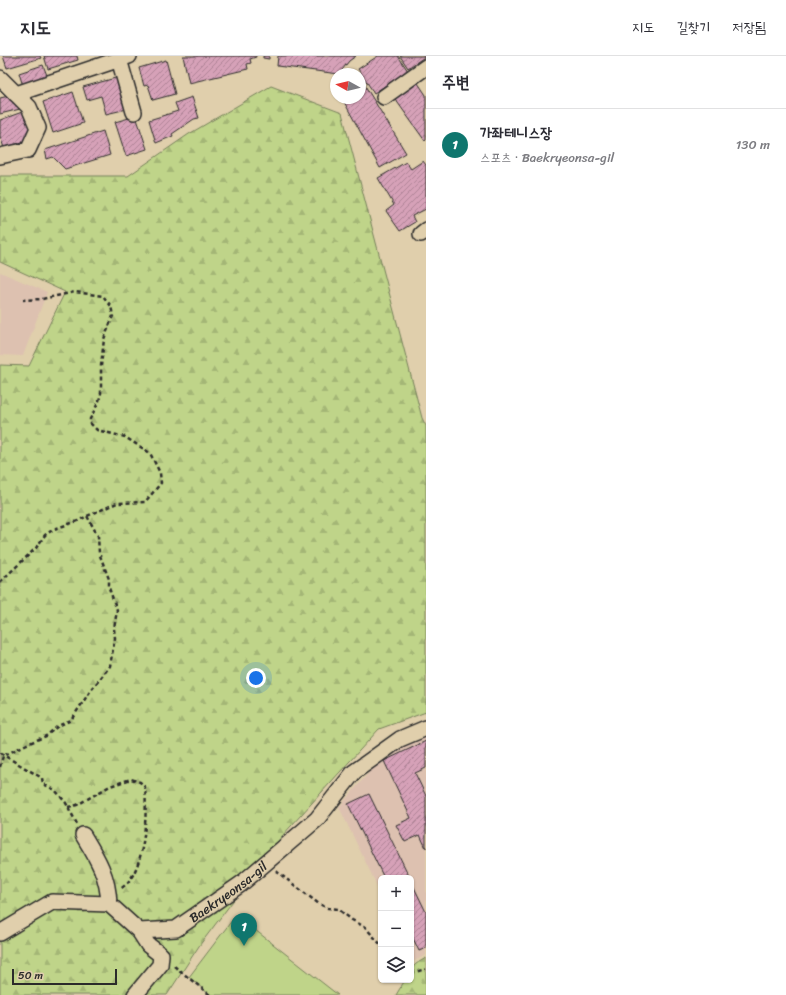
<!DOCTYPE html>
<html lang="ko">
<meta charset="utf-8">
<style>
:root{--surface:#fff;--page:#f7f7f7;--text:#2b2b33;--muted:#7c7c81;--line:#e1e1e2;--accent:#0f766e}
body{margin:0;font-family:Sriracha,"Poor Story",sans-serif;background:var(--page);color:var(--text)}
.controls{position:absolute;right:12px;bottom:12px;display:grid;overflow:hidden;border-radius:6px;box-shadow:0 1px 3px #0004}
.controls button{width:36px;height:36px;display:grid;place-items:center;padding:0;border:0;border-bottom:1px solid var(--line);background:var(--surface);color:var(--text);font:20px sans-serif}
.compass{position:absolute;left:330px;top:12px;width:36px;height:36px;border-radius:50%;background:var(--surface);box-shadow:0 1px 3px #0004;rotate:278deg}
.scale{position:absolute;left:12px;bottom:10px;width:105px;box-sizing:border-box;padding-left:4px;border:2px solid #2b2b2b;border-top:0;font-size:11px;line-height:14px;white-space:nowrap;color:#2b2b2b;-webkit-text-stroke:3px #e0cfac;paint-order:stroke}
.you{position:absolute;left:256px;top:622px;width:14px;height:14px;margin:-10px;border:3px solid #fff;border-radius:50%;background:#1a73e8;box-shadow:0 0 0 6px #1a73e833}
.badge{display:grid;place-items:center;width:26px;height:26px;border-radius:50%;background:var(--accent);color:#fff;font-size:13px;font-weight:700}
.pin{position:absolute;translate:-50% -33px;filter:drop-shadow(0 1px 2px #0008)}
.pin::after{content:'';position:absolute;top:21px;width:14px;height:12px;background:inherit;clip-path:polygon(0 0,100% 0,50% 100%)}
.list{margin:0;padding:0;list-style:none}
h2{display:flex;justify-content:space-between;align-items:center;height:52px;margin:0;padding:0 16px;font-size:17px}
h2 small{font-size:13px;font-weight:400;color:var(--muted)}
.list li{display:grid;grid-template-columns:26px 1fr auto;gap:12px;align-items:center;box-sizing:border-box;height:72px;padding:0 16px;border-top:1px solid var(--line)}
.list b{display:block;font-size:15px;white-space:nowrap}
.list p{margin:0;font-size:13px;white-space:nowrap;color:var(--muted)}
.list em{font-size:13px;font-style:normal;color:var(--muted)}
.icon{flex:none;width:22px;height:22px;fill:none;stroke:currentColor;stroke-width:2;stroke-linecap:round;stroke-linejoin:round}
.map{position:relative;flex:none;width:426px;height:939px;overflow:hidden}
header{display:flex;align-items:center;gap:24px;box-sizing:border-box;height:56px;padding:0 20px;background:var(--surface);border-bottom:1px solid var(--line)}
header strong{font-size:19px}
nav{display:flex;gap:22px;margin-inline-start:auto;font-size:14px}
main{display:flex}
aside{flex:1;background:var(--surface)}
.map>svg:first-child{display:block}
</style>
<header>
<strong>지도</strong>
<nav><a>지도</a><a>길찾기</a><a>저장됨</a></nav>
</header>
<main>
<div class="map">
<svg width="426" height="939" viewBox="0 0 426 939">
<defs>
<pattern id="forest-firs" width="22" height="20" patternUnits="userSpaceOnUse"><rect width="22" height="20" fill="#bfd489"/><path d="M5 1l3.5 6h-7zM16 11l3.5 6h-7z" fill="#a4b676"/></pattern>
<pattern id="building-hatch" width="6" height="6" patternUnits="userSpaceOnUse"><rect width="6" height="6" fill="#d6a1b8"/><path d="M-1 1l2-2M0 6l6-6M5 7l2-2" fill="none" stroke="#ae8396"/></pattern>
</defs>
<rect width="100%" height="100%" fill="#e0cfac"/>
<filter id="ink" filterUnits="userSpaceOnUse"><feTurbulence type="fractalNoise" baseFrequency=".025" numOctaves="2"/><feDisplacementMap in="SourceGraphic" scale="8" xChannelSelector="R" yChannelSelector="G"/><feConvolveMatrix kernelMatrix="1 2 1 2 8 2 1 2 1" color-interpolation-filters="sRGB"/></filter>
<g filter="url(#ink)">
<g fill="#ddc1b0">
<polygon points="0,216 47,236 23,300 0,299"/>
<polygon points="426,680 426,899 414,905 411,899 411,822 381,822 381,838 339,751 391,691"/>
</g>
<polygon fill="#bfd489" stroke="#75805a" points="236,859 338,939 210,939 189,921"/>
<g fill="url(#forest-firs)" stroke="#75805a">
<polygon points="271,30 342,57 422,362 426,370 426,656 379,673 282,780 199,890 167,939 0,939 0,309 29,310 65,236 0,206 0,120 128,120 189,78"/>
<path d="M426 902V939H396L405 924H411C411 909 414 909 426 902Z"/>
</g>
<g fill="url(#building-hatch)" stroke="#2b2b2b">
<polygon points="3,0 40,0 41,2 7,12"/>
<polygon points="44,0 77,0 78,4 48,13"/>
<polygon points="183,0 256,0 256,1 250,3 251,7 247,8 248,13 189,27"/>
<polygon points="263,0 269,0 269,3 263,2"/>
<polygon points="278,0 356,0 349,5 339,18 277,10"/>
<polygon points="378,0 398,0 408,15 374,37 358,13"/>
<polygon points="400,0 426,0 408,12"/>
<polygon points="166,4 175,38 153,44 148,29 144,30 139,12"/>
<polygon points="43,9 48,22 23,30 19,17"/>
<polygon points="119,21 127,53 106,58 101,40 87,44 83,31"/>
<polygon points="416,24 426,39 426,84 425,85 393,40"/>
<polygon points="364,28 406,97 380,112 342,42 360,42 360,30"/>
<polygon points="73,36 83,67 53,77 43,46"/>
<polygon points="9,40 20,53 0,58 0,42"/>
<polygon points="192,41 199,62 194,63 172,78 173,80 156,87 149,64 178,55 175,47"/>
<polygon points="25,55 32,71 28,84 4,92 0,80 0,64"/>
<polygon points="136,60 147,93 126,100 115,66"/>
<polygon points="103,75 110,99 65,113 53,101 47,103 45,94"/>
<polygon points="423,105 426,109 426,153 412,160 415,166 400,175 386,155 394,149 378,122 406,106 411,113"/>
<polygon points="426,685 426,712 415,717 426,740 426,792 420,779 405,786 396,769 411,762 384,705"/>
<polygon points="369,738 410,822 384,822 348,748"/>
<polygon points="411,825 426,856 426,892 419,895 411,878"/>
</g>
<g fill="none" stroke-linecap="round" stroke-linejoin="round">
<g stroke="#2b2b2b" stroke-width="18">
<g id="minor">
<polyline points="119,3 134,56"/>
<polyline points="0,22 29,51 38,72 28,94 0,100"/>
<polyline points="16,38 129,0"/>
<polyline points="384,41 426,11"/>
<polyline points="421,178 426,174"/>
<path d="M83 779C97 802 108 819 109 848"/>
<path id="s1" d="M0 877 52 846 109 848 139 875 176 873 241 828 317 763 354 716 400 683 426 672"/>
<polyline points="135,939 160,909 161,899 148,889 139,875"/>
</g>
</g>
<g stroke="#2b2b2b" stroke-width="2.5" stroke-dasharray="4 3" stroke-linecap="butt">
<polyline points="0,526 36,492 45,479 54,473 78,465 87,460 117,447 145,446 161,427 160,417 150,397 125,381 97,374 90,367 90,363 99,345 101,337 101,310 104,283 113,260 111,250 103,240 75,236 42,243 23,244"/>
<polyline points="0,697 42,722 43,728 55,734 66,747 77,768"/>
<polyline points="0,711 3,700 27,688 46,680 58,670 71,664 89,637 110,610 115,582 114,573 117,554 109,532 109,523 99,497 98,480 87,460"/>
<path d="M68 751 77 749 110 730 131 723 140 726 145 731C147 758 146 818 120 833"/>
<polyline points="276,815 319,848 328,852 338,853 352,864 365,871 381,889"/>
<polyline points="174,910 210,939"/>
<polyline points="411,917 426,913"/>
</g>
<use href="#minor" stroke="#e0cfac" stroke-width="15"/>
</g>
</g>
<g text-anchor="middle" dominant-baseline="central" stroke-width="3" stroke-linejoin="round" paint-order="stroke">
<g font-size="13" fill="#2b2b2b" stroke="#e0cfac">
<text stroke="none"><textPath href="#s1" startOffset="259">Baekryeonsa-gil</textPath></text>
</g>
</g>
</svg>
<div class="controls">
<button>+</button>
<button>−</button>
<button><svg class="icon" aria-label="layers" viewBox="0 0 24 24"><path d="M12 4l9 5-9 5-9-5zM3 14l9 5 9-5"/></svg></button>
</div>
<svg class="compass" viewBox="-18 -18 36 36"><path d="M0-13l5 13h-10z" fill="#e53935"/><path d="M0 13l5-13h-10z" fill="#7c7c81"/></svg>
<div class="scale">50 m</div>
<div class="you"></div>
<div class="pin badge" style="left:244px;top:890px">1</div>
</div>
<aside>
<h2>주변<small></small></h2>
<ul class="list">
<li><span class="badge">1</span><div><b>가좌테니스장</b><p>스포츠 · Baekryeonsa-gil</p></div><em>130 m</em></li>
</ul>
</aside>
</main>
